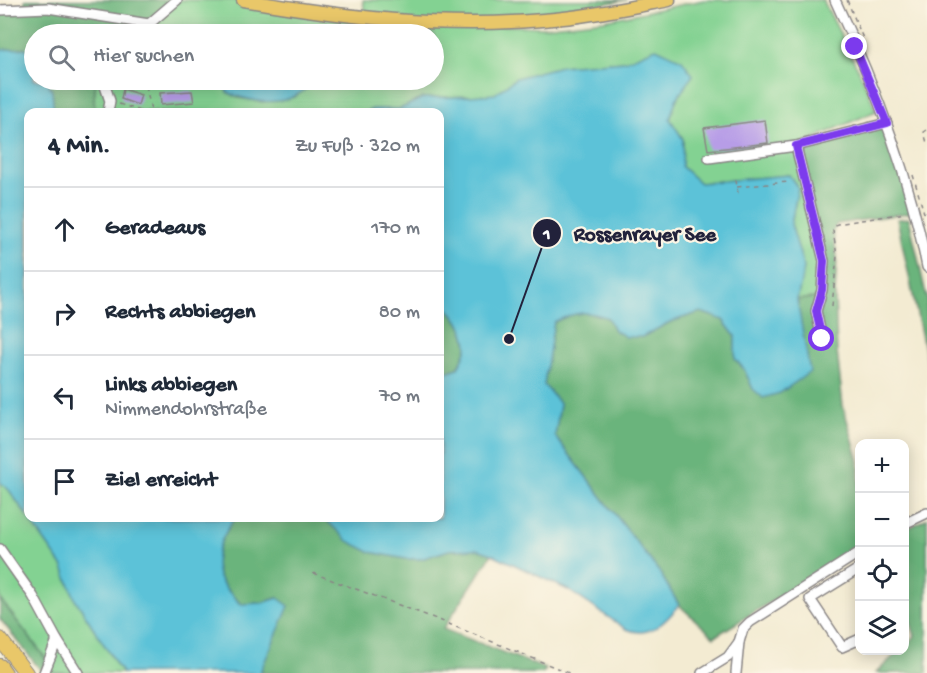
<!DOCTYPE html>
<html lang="de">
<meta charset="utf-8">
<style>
:root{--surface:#fff;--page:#f6f6f7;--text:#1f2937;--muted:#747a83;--line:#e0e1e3}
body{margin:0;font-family:"Gochi Hand",sans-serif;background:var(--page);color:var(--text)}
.controls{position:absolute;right:18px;bottom:18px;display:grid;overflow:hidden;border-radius:12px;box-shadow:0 3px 15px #0003}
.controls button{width:54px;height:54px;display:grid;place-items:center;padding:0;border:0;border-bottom:2px solid var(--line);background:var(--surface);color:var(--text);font:30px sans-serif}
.stop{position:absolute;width:18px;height:18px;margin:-14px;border:4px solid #7c3aed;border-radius:50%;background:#fff}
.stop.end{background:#7c3aed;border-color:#fff;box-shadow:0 2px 6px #0008}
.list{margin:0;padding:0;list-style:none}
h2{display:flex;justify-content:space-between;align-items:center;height:78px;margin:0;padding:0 24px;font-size:26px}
h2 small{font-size:20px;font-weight:400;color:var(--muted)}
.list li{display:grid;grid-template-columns:39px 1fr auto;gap:18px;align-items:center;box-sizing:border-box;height:84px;padding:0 24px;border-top:2px solid var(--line)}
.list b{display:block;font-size:22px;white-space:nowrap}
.list p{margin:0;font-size:20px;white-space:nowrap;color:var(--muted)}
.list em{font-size:20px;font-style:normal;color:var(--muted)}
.icon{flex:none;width:33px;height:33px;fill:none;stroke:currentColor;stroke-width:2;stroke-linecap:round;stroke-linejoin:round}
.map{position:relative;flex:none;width:927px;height:673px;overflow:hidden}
.search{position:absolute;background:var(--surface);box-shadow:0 3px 15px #0003;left:24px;top:24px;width:420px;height:66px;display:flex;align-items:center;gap:15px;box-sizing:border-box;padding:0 21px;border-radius:33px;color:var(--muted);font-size:22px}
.panel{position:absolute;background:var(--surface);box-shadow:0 3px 15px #0003;left:24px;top:108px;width:420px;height:414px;border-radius:12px}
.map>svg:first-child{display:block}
</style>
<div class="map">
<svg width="927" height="673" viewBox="0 0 927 673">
<rect width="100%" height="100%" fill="#fcf5e5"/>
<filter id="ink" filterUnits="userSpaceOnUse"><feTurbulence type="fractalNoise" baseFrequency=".0167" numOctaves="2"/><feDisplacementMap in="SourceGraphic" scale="12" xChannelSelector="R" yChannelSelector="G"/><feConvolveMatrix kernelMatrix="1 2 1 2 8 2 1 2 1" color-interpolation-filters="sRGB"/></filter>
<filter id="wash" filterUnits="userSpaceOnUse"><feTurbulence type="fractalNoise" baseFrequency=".008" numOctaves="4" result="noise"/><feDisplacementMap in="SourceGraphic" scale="24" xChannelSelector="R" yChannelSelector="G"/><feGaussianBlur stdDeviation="1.35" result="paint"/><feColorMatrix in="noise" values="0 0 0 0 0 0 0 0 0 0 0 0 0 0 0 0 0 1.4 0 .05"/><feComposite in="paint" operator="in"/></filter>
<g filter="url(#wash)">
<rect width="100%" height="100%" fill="#f3ebd2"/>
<g fill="#83d292" stroke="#527a66" stroke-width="1.5">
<polygon points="177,0 242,0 365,16 363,0 627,0 544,13 542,20 474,24 543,27 605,20 704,0 823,0 864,81 876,111 796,146 824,261 821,298 797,300 804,268 791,224 798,188 789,175 700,183 682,167 683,139 670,120 676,100 692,75 654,49 625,61 561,66 493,95 422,98 400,109 373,109 365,112 95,112 94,99 96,80 190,80 195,83 214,80 225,86 227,92 239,98 263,102 294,97 318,80 434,80 434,34 137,34"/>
<polygon points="0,482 9,490 63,567 75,599 122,673 43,673 46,659 0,599"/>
</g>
<g fill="#6ab47c" stroke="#466b5c" stroke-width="1.5">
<polygon points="25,0 176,0 137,34 34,34 34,58 26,48 0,50 0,7 24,5"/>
<polygon points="47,80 96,80 94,99 95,112 54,112 52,91"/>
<path d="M887 123 915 212 837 224 833 231 837 256 835 296 837 351 843 406 859 461V547L714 637 679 605 660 573 555 436 560 404 544 385 554 322C576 312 585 310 608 318L614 330 642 337 670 322 701 312 723 320 735 336V359L744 369 753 389 780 393 809 372 797 300 821 297 824 261 796 146Z"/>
<polygon points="909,218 927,299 927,362 897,219"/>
<path d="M440 303C453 310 466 329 467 346 467 352 461 362 458 368L440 374Z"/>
<path d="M235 518H324L349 541 370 552 406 559H421L449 550 477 549 492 554 443 629 546 669 543 673H261L277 598 262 603 241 604C235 598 227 591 222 583 208 562 222 535 235 518Z"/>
<polygon points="927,518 927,673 876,673 899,651 904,650 905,646 915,636 905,606 905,530"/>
<polygon points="0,599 46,659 42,672 0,619"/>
</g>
<g fill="#5bc2d8" stroke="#3e728a" stroke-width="1.5">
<path d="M26 48 34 58V80H47L52 91 54 112H28V518H235C222 536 208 562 222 583 227 591 235 598 241 604L262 603 278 598 289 606 261 670V673H122L75 599 63 567 9 490 0 482V50Z"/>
<path d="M656 48 682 60 693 75 676 100 670 119 683 139 682 167 700 183 789 175 798 188 791 224 804 268 797 300 810 372 780 393 763 398 753 389 744 369 735 359V336L723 320 701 312 670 322 642 337H626L614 330 608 318C585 310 575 312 554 322L544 385 560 404 555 436 660 573 679 605C666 622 649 639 626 629L568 590 492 554 477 549 449 550 421 559H406L370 552 348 541 324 518H440V374L458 368C461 362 467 352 467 346 466 329 453 310 440 303V112H365L373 109H400L422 98 456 97 495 94 516 78 561 66 625 61Z"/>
<path d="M214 80H318C311 85 303 92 295 96 276 106 245 101 227 92L225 86Z"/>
</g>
<g id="blocks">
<g fill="#b79de7">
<polygon points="123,89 141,95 138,105 121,99"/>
<polygon points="192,91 194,102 161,105 160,93"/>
<polygon points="765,120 768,143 708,150 704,128"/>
</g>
</g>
</g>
<g filter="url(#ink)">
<use href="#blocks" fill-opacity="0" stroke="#8a8686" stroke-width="1.5"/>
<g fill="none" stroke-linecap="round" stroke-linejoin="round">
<g stroke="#8a8686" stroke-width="12">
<g id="minor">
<path d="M835 0C875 85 909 174 927 267"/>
<polyline points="0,10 48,8 149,24 177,0"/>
<polyline points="137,34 149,24"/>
<polyline points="103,80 110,101 108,112"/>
<polyline points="796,146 824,261 822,290 816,311 822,339"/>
<polyline points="709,158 796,146 887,123"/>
<polyline points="904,524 927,513"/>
<polyline points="0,549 33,596 57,640 78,673"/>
<polyline points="860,568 810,599 842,647 860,639"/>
<polyline points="739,642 743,629 750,622 860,552"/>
<polyline points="44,673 57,640"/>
<polyline points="702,673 728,657 739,642 736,673"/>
</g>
</g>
<g stroke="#8a8686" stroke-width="15">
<path id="major" d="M243 0C342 17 442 29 543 20 585 17 627 8 669 0"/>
</g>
<g stroke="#8a8686" stroke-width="16">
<g id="highway">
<polyline points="0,639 26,673"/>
<polyline points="0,666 5,673"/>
</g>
</g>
<g stroke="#8a8686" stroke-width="1.5" stroke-dasharray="4.5 4.5" stroke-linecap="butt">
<polyline points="847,0 864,41"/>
<polyline points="119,104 144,112 151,111 145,80"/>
<polyline points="152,111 158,109 175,112"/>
<polyline points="927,130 924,132 927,143"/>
<polyline points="913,175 924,213"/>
<polyline points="736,180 738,194"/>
<polyline points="737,187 788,182"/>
<polyline points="832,306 837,256 833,231 837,224 905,213"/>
<polyline points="313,573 439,620 569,673"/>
</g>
<use href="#minor" stroke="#fff" stroke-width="9"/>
<use href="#major" stroke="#e9c769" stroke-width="12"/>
<use href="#highway" stroke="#e9c769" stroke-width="14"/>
</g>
</g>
<g fill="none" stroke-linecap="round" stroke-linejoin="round" filter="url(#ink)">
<polyline stroke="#7c3aed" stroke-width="8" points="822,339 816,311 822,290 824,261 796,146 887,123 855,47"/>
</g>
<path fill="none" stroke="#22223b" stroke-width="2" d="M509 339L547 233"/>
<g fill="#22223b" stroke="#fcf5e5" stroke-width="2">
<circle cx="509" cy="339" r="6"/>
<circle cx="547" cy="233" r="15"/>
</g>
<g font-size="18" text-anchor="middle" font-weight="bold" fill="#fff">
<text x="547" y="239">1</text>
</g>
<g font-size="21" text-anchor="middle" font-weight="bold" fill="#22223b" stroke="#fcf5e5" stroke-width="4.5" stroke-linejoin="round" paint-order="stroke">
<text x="645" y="240">Rossenrayer See</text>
</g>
</svg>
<div class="controls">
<button>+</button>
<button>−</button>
<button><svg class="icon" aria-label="locate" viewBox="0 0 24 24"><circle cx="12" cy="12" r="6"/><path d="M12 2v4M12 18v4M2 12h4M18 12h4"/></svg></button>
<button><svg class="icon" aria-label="layers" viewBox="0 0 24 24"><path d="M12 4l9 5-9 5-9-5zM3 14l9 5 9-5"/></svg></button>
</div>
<div class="stop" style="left:822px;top:339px"></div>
<div class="stop end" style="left:855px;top:47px"></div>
<div class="search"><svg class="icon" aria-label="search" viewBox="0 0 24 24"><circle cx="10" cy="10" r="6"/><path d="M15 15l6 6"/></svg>Hier suchen</div>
<section class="panel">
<h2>4 Min.<small>Zu Fuß · 320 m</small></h2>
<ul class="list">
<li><svg class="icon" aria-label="ahead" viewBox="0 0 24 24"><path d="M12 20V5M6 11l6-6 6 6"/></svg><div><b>Geradeaus</b></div><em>170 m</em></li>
<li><svg class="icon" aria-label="right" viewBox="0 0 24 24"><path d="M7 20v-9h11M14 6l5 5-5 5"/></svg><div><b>Rechts abbiegen</b></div><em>80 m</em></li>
<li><svg class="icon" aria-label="left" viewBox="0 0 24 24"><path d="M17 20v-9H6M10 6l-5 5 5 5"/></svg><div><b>Links abbiegen</b><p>Nimmendohrstraße</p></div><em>70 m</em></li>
<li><svg class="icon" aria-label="arrive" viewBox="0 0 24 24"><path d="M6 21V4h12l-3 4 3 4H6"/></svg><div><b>Ziel erreicht</b></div></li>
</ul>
</section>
</div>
